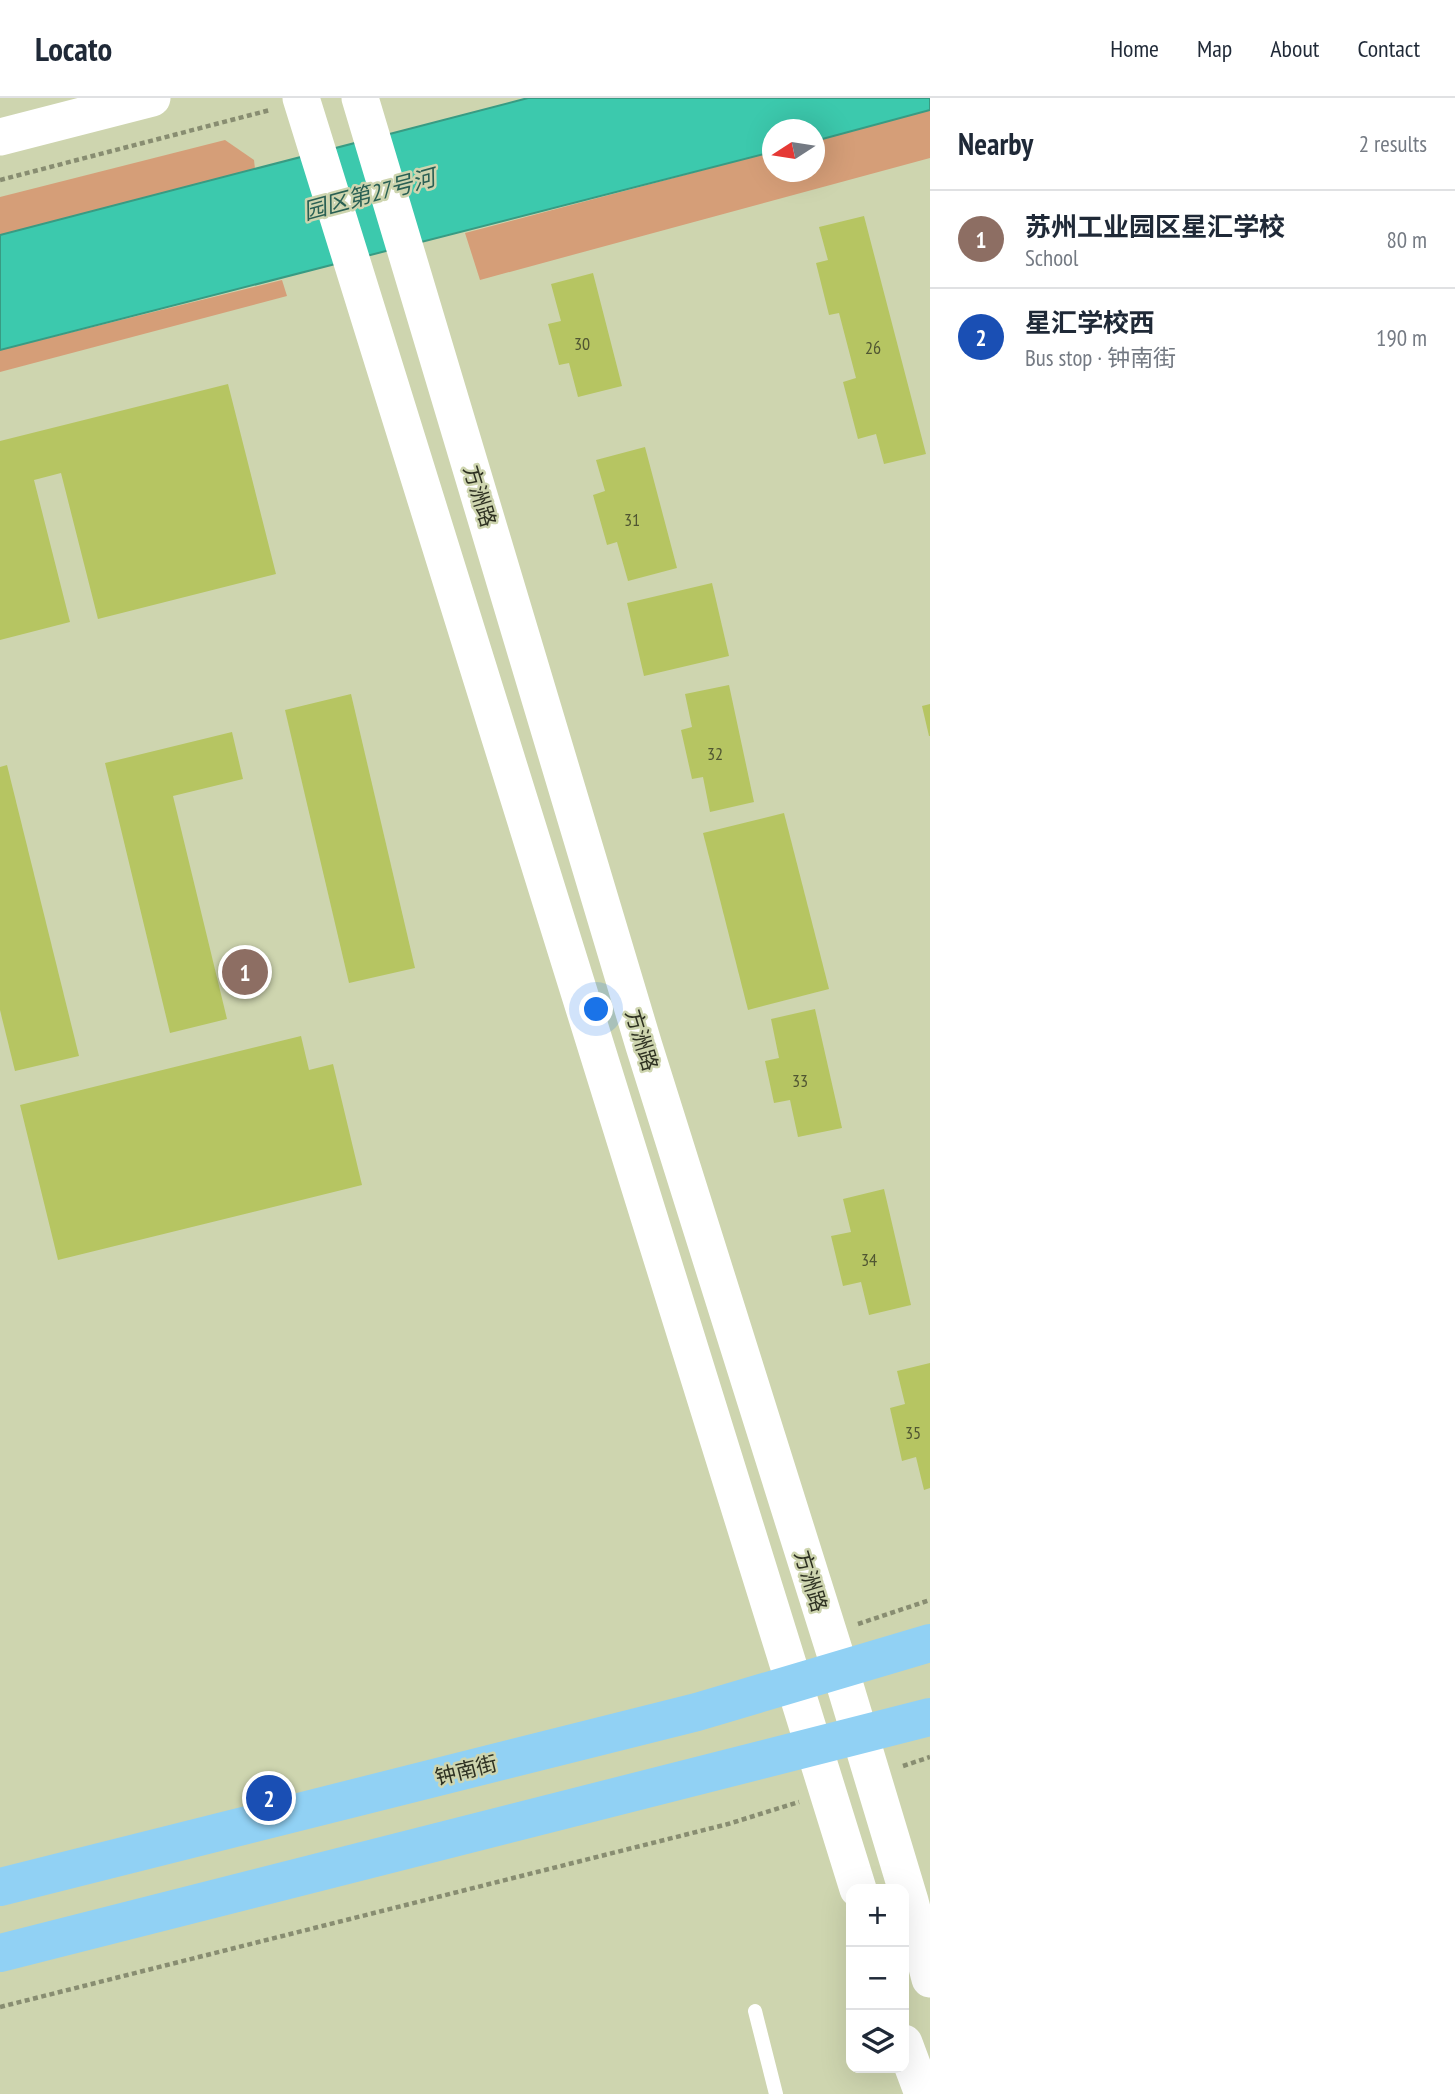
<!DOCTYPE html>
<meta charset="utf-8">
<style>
:root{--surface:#fff;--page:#f6f6f7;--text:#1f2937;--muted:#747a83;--line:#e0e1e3;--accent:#2563eb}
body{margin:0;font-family:"PT Sans Narrow","Noto Sans SC",sans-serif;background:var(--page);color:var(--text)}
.controls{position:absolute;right:21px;bottom:21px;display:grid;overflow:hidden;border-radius:14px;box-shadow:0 7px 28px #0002}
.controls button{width:63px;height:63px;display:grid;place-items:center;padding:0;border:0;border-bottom:2px solid var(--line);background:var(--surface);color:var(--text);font:35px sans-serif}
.compass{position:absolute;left:762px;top:21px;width:63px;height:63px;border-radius:50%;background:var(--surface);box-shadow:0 7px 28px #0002;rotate:258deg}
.you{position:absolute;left:597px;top:912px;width:24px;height:24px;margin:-18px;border:5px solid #fff;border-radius:50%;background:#1a73e8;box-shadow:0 0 0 10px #1a73e833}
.badge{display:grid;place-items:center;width:46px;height:46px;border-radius:50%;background:var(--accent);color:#fff;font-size:23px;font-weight:700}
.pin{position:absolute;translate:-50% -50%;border:4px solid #fff;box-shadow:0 2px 7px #0006}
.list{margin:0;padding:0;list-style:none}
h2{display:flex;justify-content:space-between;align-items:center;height:91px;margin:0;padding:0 28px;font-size:30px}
h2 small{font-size:23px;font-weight:400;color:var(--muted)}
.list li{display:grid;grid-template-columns:46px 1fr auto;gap:21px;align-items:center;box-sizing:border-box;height:98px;padding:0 28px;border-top:2px solid var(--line)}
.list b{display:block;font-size:26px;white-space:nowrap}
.list p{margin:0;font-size:23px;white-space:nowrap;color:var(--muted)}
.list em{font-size:23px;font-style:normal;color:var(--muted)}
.icon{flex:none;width:38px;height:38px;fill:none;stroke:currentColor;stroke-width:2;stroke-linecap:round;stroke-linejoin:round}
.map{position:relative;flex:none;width:930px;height:1996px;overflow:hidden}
header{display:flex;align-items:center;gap:42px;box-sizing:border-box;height:98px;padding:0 35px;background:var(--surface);border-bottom:2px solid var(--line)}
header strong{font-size:33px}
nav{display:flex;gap:38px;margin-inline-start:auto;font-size:24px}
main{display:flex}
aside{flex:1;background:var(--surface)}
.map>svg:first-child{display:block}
</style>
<header>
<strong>Locato</strong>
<nav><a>Home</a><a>Map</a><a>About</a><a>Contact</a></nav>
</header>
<main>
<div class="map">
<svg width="930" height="1996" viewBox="0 0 930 1996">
<rect width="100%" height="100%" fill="#ced5af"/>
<g fill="#d59e78">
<polygon points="930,12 930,60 480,182 465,135 772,54 772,74 814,74 815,43"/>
<polygon points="225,42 254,62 255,71 0,137 0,99"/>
<polygon points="282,182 287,198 0,274 0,252"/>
</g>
<polygon fill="#3cc9ad" stroke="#389b83" stroke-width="2" points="528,0 930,0 930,12 815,43 814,32 772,32 772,54 0,252 0,137"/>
<g fill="#b6c562">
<polygon points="864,118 926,356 884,366 876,336 858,341 843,284 856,280 839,215 829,217 816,165 828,162 819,129"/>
<polygon points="593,175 622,288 578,299 569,265 559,267 548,226 561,223 551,186"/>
<polygon points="228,286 276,476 98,521 61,375 34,382 70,524 0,542 0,343"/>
<polygon points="645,349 677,470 628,483 617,444 607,447 593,397 605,393 596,362"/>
<polygon points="712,485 729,558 644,578 627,505"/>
<polygon points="729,587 754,704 710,714 703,679 692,681 681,632 692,629 685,596"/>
<polygon points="351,596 415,870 349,885 285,612"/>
<polygon points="930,606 930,638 929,638 922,608"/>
<polygon points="232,634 243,681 173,698 227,921 170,935 105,665"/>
<polygon points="7,667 79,958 15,973 0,912 0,669"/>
<polygon points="784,715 829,891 748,912 703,735"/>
<polygon points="815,911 842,1030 798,1039 790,1002 774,1005 765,963 779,960 771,921"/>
<polygon points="301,938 309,972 333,966 362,1087 58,1162 20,1007"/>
<polygon points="884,1091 911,1207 869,1217 861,1184 843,1188 831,1138 851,1134 843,1101"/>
<polygon points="930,1265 930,1390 924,1392 916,1359 902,1363 890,1310 905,1306 897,1273"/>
</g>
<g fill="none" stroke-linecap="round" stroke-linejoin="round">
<g stroke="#888d71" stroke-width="4.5" stroke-dasharray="5 3.5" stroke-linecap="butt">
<polyline points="0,82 270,12"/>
<polyline points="858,1526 930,1502"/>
<polyline points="903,1668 930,1659"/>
<polyline points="0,1909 728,1726 799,1704"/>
</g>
<polyline stroke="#fff" stroke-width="14" points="755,1913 776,1996"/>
<g stroke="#fff" stroke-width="37">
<polyline points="301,0 858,1791"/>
<polyline points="360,0 644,948 840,1571 910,1803 930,1881"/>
<polyline points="0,39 152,0"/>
<polyline points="904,1945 923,1996"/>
</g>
<g stroke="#91d1f4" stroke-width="38">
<polyline points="0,1789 697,1614 930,1545"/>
<polyline points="0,1855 930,1619"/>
</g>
</g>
<g text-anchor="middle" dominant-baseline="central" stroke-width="5" stroke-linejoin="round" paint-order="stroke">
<g font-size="18" fill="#505632">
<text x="582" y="245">30</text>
<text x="873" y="249">26</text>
<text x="632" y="421">31</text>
<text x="715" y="655">32</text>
<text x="800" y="982">33</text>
<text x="869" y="1161">34</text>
<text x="913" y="1334">35</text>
</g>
<g font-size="21" fill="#2e3122" stroke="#ced5af">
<text transform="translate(480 398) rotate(73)">方洲路</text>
<text transform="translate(642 942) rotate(73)">方洲路</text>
<text transform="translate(811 1483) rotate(73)">方洲路</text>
<text transform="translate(466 1672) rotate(-14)">钟南街</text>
</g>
<g font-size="23" font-style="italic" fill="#2a6054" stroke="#ced5af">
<text transform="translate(369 96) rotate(-15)">园区第27号河</text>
</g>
</g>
</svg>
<div class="controls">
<button>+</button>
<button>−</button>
<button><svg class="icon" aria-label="layers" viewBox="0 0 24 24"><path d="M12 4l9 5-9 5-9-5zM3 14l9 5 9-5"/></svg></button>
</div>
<svg class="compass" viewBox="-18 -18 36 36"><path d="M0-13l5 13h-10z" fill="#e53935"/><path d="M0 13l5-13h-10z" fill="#747a83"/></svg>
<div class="you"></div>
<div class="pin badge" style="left:245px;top:874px;background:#8d6e63">1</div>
<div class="pin badge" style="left:269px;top:1700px;background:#1a4fb4">2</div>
</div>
<aside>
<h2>Nearby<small>2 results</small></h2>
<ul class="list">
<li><span class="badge" style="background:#8d6e63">1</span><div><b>苏州工业园区星汇学校</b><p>School</p></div><em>80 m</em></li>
<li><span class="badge" style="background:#1a4fb4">2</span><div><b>星汇学校西</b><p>Bus stop · 钟南街</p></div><em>190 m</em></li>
</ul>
</aside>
</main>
